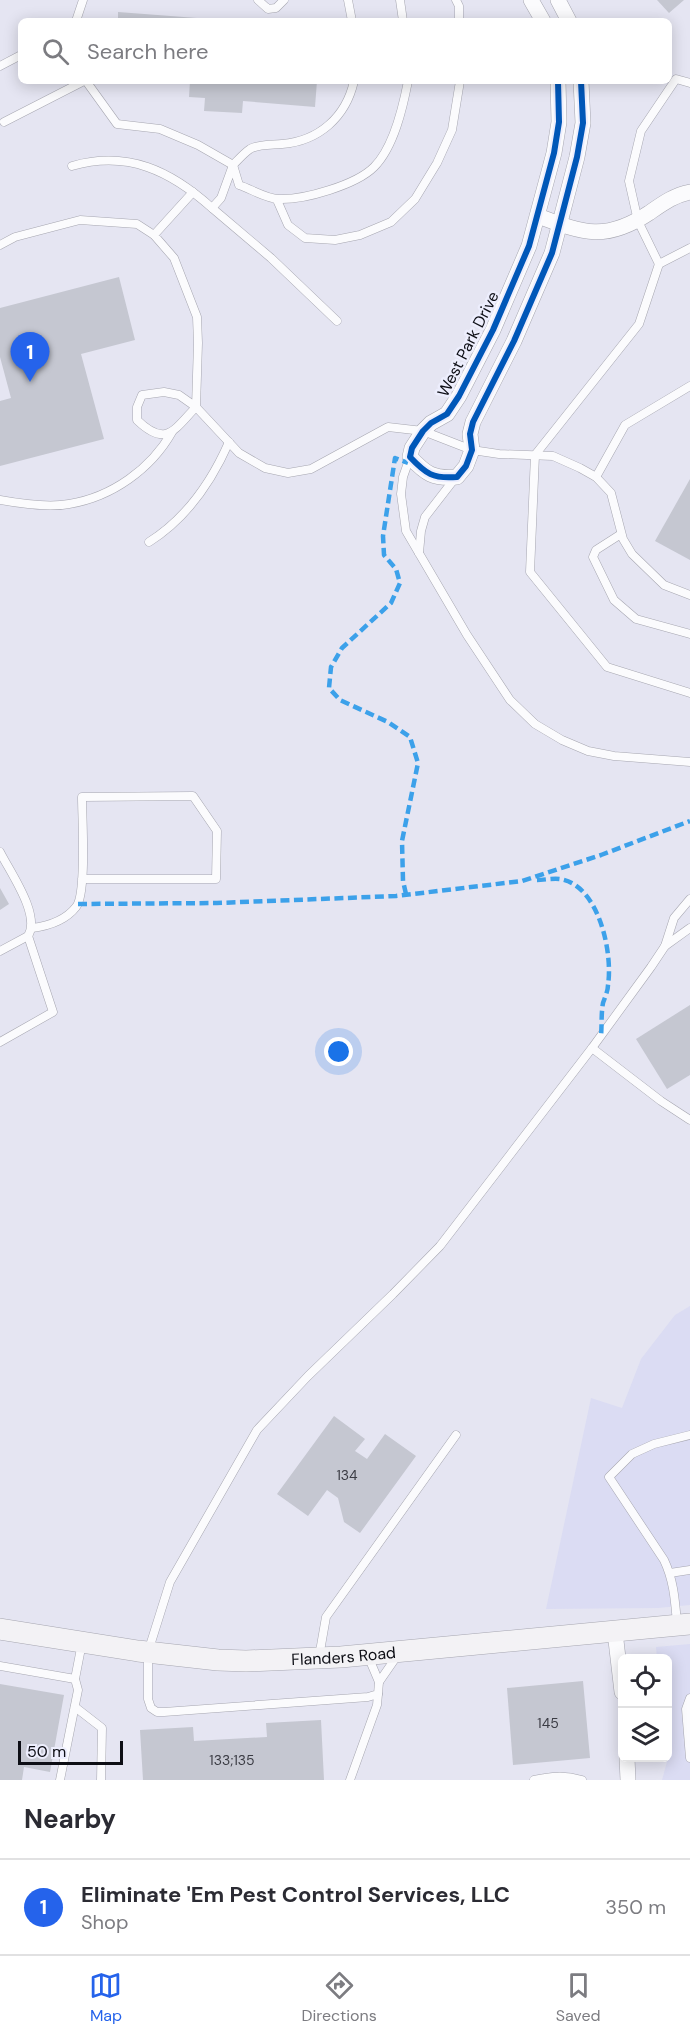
<!DOCTYPE html>
<style>
:root{--surface:#fff;--page:#f2f2f3;--text:#2b2b33;--muted:#7c7c81;--line:#e1e1e2;--accent:#2563eb}
body{margin:0;font-family:"DM Sans",sans-serif;background:var(--page);color:var(--text)}
.controls{position:absolute;right:18px;bottom:18px;display:grid;overflow:hidden;border-radius:9px;box-shadow:0 3px 15px #0003}
.controls button{width:54px;height:54px;display:grid;place-items:center;padding:0;border:0;border-bottom:2px solid var(--line);background:var(--surface);color:var(--text);font:30px sans-serif}
.scale{position:absolute;left:18px;bottom:15px;width:105px;box-sizing:border-box;padding-left:6px;border:3px solid #0d0e15;border-top:0;font-size:16px;line-height:21px;white-space:nowrap;color:#0d0e15;-webkit-text-stroke:4px #edeefd;paint-order:stroke}
.you{position:absolute;left:339px;top:1052px;width:21px;height:21px;margin:-15px;border:4px solid #fff;border-radius:50%;background:#1a73e8;box-shadow:0 0 0 9px #1a73e833}
.badge{display:grid;place-items:center;width:39px;height:39px;border-radius:50%;background:var(--accent);color:#fff;font-size:20px;font-weight:700}
.pin{position:absolute;translate:-50% -50px;filter:drop-shadow(0 2px 3px #0008)}
.pin::after{content:'';position:absolute;top:32px;width:21px;height:18px;background:inherit;clip-path:polygon(0 0,100% 0,50% 100%)}
.list{margin:0;padding:0;list-style:none}
h2{display:flex;justify-content:space-between;align-items:center;height:78px;margin:0;padding:0 24px;font-size:26px}
h2 small{font-size:20px;font-weight:400;color:var(--muted)}
.list li{display:grid;grid-template-columns:39px 1fr auto;gap:18px;align-items:center;box-sizing:border-box;height:96px;padding:0 24px;border-top:2px solid var(--line)}
.list b{display:block;font-size:22px;white-space:nowrap}
.list p{margin:0;font-size:20px;white-space:nowrap;color:var(--muted)}
.list em{font-size:20px;font-style:normal;color:var(--muted)}
.icon{flex:none;width:33px;height:33px;fill:none;stroke:currentColor;stroke-width:2;stroke-linecap:round;stroke-linejoin:round}
.map{position:relative;flex:none;width:690px;height:1780px;overflow:hidden}
.search{position:absolute;background:var(--surface);box-shadow:0 3px 15px #0003;left:18px;right:18px;top:18px;height:66px;display:flex;align-items:center;gap:15px;box-sizing:border-box;padding:0 21px;border-radius:9px;color:var(--muted);font-size:22px}
.sheet{height:174px;background:var(--surface)}
nav{display:flex;justify-content:space-around;align-items:center;box-sizing:border-box;height:84px;border-top:2px solid var(--line);background:var(--surface);font-size:16px;color:var(--muted)}
nav a{display:grid;justify-items:center;gap:3px}
nav .on{color:var(--accent)}
.map>svg:first-child{display:block}
</style>
<div class="map">
<svg width="690" height="1780" viewBox="0 0 690 1780">
<rect width="100%" height="100%" fill="#e5e5f2"/>
<g fill="#dbdcf3">
<polygon points="690,1306 690,1605 658,1608 546,1609 591,1398 622,1408 641,1359 675,1315"/>
<polygon points="690,1644 690,1780 662,1780 668,1758 668,1658 657,1658 656,1647"/>
</g>
<g fill="#c5c7d1">
<polygon points="657,0 684,0 669,13"/>
<polygon points="118,12 210,19 210,21 118,21"/>
<polygon points="190,81 317,81 315,107 243,101 242,113 204,111 205,98 189,97"/>
<polygon points="119,277 135,340 81,354 104,439 0,466 0,401 11,398 0,357 0,308"/>
<polygon points="690,479 690,560 655,541"/>
<polygon points="0,888 9,904 0,910"/>
<polygon points="690,1005 690,1075 667,1089 636,1039"/>
<polygon points="334,1416 365,1439 355,1451 367,1459 385,1434 416,1456 360,1533 344,1522 338,1498 327,1490 308,1516 277,1494"/>
<polygon points="583,1681 590,1758 513,1765 507,1688"/>
<polygon points="0,1684 64,1695 50,1772 24,1767 22,1780 0,1780"/>
<polygon points="321,1720 324,1780 143,1780 140,1730 193,1727 194,1741 267,1737 266,1723"/>
</g>
<g fill="none" stroke-linecap="round" stroke-linejoin="round">
<g stroke="#a6a6b0" stroke-width="9">
<g id="service">
<polyline points="258,0 268,9 276,8 284,0"/>
<polyline points="348,0 352,21"/>
<polyline points="400,0 403,21"/>
<polyline points="456,0 459,6 459,21"/>
<polyline points="76,21 83,0"/>
<polyline points="0,66 21,55"/>
<path d="M86 81 117 124 160 129 198 145 233 165C238 160 244 153 250 149 258 144 273 145 282 144 319 141 346 117 354 81"/>
<polyline points="4,122 84,81"/>
<path d="M72 166C128 150 171 171 212 208"/>
<path d="M193 192 154 235 174 258 197 317 198 343 196 407C174 430 166 448 137 420V407L142 395 164 392 179 395 196 407 239 453 265 468 288 473 311 469 388 427 423 431 472 450 499 454 553 456 580 468 596 477 611 493 623 539 632 554 664 585 690 595"/>
<polyline points="277,200 288,225 305,238 335,240 360,235 391,222 415,199 437,163 452,130 460,81"/>
<polyline points="0,245 15,237 80,220 137,224 154,235"/>
<polyline points="690,248 659,264 639,324 535,455 530,572 607,667 690,693"/>
<polyline points="659,264 638,221 629,181 641,131 676,79 690,83"/>
<path d="M337 321 271 258 212 208 221 198 233 165 239 185C251 189 267 199 279 199 304 200 356 185 374 167 394 147 403 107 408 81"/>
<polyline points="410,457 403,477 401,494 406,531 467,635 510,700 535,724 562,740 588,751 614,756 690,762"/>
<polyline points="596,477 625,425 690,386"/>
<path d="M0 500C22 504 48 508 69 504 112 497 151 469 172 432"/>
<polyline points="621,534 596,550 593,557 614,600 636,619 690,634"/>
<path d="M149 542C187 518 211 483 229 442"/>
<polyline points="419,553 421,531 425,517 456,477"/>
<path d="M0 852C10 872 41 915 28 936L0 951"/>
<path d="M32 928C48 926 65 921 76 907 87 894 82 818 82 797L193 796 217 831 216 879H82"/>
<polyline points="665,946 690,928"/>
<polyline points="0,1042 53,1012 28,936"/>
<polyline points="592,1048 661,1101 690,1120"/>
<polyline points="670,1573 690,1570"/>
<path d="M677 1623C675 1601 674 1581 664 1560L609 1477 632 1454 654 1444 690 1435"/>
<polyline points="368,1656 379,1682 378,1694 368,1697 164,1712 157,1712 151,1708 148,1699 148,1652 170,1582 257,1430 308,1376 393,1294 440,1246 592,1048 651,967 665,946 674,918 690,899"/>
<polyline points="319,1657 326,1617 456,1435"/>
<polyline points="0,1666 75,1679"/>
<polyline points="379,1682 397,1656"/>
<polyline points="690,1698 686,1709 690,1758"/>
<polyline points="75,1707 102,1728 101,1780"/>
<polyline points="60,1780 78,1690 75,1679 82,1643"/>
<polyline points="350,1780 377,1705 378,1694"/>
<path d="M534 1780C551 1776 565 1775 582 1780"/>
</g>
</g>
<g stroke="#a6a6b0" stroke-width="16">
<g id="minor">
<polyline points="531,0 543,21"/>
<polyline points="558,0 569,21"/>
<path d="M558 81 559 122 554 153 529 246 493 330 459 396 447 414 431 423 423 431 412 448 410 457C426 474 433 479 457 477L466 466 472 450 470 434 473 422 514 341 552 253 577 157 583 123 581 81"/>
<path d="M538 216C583 233 605 242 649 213 662 204 674 195 690 192"/>
<polyline points="615,1632 622,1692"/>
<polyline points="627,1758 628,1780"/>
</g>
</g>
<g stroke="#a6a6b0" stroke-width="22">
<g id="secondary">
<path id="s1" d="M0 1629 138 1651 218 1660 246 1661 341 1657 690 1624"/>
</g>
</g>
<use href="#service" stroke="#fbfbfd" stroke-width="8"/>
<use href="#minor" stroke="#fbfbfd" stroke-width="15"/>
<use href="#secondary" stroke="#f3f2f5" stroke-width="21"/>
<g stroke="#3ca1ea" stroke-width="4.5" stroke-dasharray="9 4.5" stroke-linecap="butt">
<path d="M537 880C544 880 553 878 560 879 599 885 613 953 608 985 608 991 605 997 603 1003 601 1014 602 1025 601 1036"/>
<polyline points="406,894 403,881 402,841 418,763 410,737 388,722 340,700 329,688 331,667 342,648 391,603 400,583 396,569 384,555 383,536 395,458 408,463"/>
<polyline points="78,904 217,903 396,896 522,881 601,855 690,821"/>
</g>
<g stroke="#edeefd" stroke-width="10">
<path id="cycleway" d="M558 81 559 122 554 153 529 246 493 330 459 396 447 414 431 423 423 431 412 448 410 457C426 474 433 479 457 477L466 466 472 450 470 434 473 422 514 341 552 253 577 157 583 123 581 81"/>
</g>
<use href="#cycleway" stroke="#0057b8" stroke-width="6"/>
</g>
<g text-anchor="middle" dominant-baseline="central" stroke-width="5" stroke-linejoin="round" paint-order="stroke">
<g font-size="14" fill="#3b3c44">
<text x="347" y="1475">134</text>
<text x="548" y="1723">145</text>
<text x="232" y="1760">133;135</text>
</g>
<g font-size="16" fill="#0d0e15" stroke="#edeefd">
<text transform="translate(468 344) rotate(-63)">West Park Drive</text>
<text stroke="none"><textPath href="#s1" startOffset="346">Flanders Road</textPath></text>
</g>
</g>
</svg>
<div class="controls">
<button><svg class="icon" aria-label="locate" viewBox="0 0 24 24"><circle cx="12" cy="12" r="6"/><path d="M12 2v4M12 18v4M2 12h4M18 12h4"/></svg></button>
<button><svg class="icon" aria-label="layers" viewBox="0 0 24 24"><path d="M12 4l9 5-9 5-9-5zM3 14l9 5 9-5"/></svg></button>
</div>
<div class="scale">50 m</div>
<div class="you"></div>
<div class="pin badge" style="left:30px;top:382px">1</div>
<div class="search"><svg class="icon" aria-label="search" viewBox="0 0 24 24"><circle cx="10" cy="10" r="6"/><path d="M15 15l6 6"/></svg>Search here</div>
</div>
<section class="sheet">
<h2>Nearby<small></small></h2>
<ul class="list">
<li><span class="badge">1</span><div><b>Eliminate 'Em Pest Control Services, LLC</b><p>Shop</p></div><em>350 m</em></li>
</ul>
</section>
<nav>
<a class="on"><svg class="icon" aria-label="map" viewBox="0 0 24 24"><path d="M3 6l6-2 6 2 6-2v14l-6 2-6-2-6 2zM9 4v14M15 6v14"/></svg>Map</a>
<a><svg class="icon" aria-label="directions" viewBox="0 0 24 24"><path d="M12 3l9 9-9 9-9-9zM9 14v-3h6M13 9l2 2-2 2"/></svg>Directions</a>
<a><svg class="icon" aria-label="saved" viewBox="0 0 24 24"><path d="M7 4h10v16l-5-4-5 4z"/></svg>Saved</a>
</nav>
